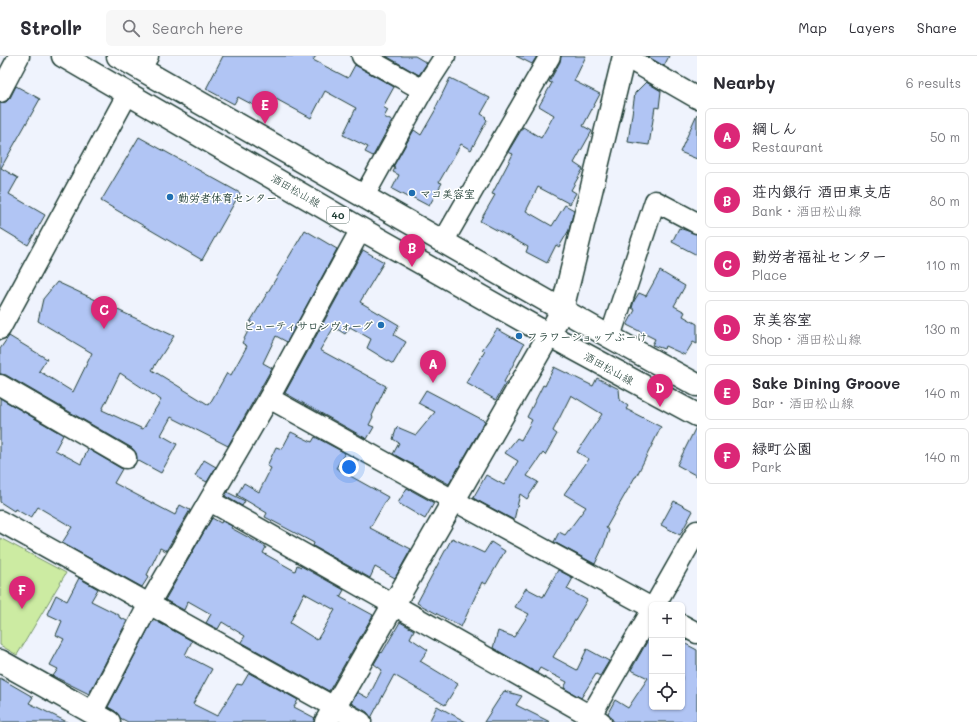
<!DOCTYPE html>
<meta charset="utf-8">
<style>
:root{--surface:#fff;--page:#f7f7f7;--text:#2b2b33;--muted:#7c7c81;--line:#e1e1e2;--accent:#db2777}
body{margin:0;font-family:Mali,"Klee One",sans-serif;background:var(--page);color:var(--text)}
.controls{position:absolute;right:12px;bottom:12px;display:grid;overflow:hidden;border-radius:6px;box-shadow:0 1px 3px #0004}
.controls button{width:36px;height:36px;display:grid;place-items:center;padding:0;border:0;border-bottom:1px solid var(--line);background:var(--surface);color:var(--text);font:20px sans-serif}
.you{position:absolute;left:349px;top:411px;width:14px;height:14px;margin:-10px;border:3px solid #fff;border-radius:50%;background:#1a73e8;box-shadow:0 0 0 6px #1a73e833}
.badge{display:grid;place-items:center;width:26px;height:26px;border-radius:50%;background:var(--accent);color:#fff;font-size:13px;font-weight:700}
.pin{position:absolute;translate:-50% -33px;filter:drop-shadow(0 1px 2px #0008)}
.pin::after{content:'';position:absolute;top:21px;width:14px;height:12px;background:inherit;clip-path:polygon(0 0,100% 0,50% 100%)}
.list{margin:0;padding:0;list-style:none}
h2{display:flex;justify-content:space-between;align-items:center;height:52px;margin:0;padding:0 16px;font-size:17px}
h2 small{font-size:13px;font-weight:400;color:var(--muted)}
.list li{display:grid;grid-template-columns:26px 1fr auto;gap:12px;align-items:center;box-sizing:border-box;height:56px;margin:0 8px 8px;padding:0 8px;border:1px solid var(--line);border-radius:6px}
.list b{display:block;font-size:15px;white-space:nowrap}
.list p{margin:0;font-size:13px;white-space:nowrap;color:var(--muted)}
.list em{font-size:13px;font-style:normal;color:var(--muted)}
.icon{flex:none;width:22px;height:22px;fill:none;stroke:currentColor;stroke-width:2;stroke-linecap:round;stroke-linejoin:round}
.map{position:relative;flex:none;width:697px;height:666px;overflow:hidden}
header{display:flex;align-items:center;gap:24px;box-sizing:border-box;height:56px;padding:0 20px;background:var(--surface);border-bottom:1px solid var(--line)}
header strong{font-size:19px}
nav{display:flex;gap:22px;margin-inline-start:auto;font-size:14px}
.search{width:280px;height:36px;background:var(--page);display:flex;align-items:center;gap:10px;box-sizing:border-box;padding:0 14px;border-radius:6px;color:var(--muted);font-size:15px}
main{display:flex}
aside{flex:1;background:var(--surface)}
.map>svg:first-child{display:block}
</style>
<header>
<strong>Strollr</strong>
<div class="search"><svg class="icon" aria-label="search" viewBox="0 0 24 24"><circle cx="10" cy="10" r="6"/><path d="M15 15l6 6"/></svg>Search here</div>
<nav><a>Map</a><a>Layers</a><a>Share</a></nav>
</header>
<main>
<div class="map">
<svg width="697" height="666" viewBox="0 0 697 666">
<rect width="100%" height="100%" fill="#eff3fd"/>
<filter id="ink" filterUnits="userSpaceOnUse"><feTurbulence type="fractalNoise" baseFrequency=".025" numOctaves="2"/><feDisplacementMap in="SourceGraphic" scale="8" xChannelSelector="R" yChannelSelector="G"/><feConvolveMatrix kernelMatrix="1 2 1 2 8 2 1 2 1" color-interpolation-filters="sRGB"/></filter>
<g filter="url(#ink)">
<polygon fill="#cceba2" stroke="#76946b" points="0,482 66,517 17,599 0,589"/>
<g fill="#b1c5f4" stroke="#1f3d34" fill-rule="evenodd">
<polygon points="223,0 316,0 313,4 348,22 355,9 394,31 383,51 388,54 384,61 392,65 373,100 365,96 368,91 343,79 356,52 325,35 311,62 265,37 257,51 238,41 234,48 206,33"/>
<polygon points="386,0 415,0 427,7 419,19"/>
<polygon points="516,0 537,0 532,8"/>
<polygon points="561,0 586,0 574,25 600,38 583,70 592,75 574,107 583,113 571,134 576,137 570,148 538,131 526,155 552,170 565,149 574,154 569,174 559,191 556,189 547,207 526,196 528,191 480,165 495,139 492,138 513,98 508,96 523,71 541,82 554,59 539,50 552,27 549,26 560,6"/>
<polygon points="647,0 669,0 664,10"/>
<polygon points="450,22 490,42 481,58 486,61 485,62 487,64 471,94 461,88 439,126 442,127 429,150 408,139 407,141 392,133 399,119 393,116 395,112 393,111 414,74 421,79 436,53 435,53"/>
<polygon points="646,26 661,35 659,52 655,51 649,89 628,86 635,37"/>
<polygon points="16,30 40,43 1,112 18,122 9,138 45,159 28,189 0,172 0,47 6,46 10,42"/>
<polygon points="697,58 697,103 680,96"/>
<polygon points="139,81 240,137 202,204 101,145"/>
<polygon points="679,172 697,178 697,199 672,186"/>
<path d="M305 174 337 193 287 286 276 280 263 307 272 312 228 390 171 361 161 379 177 388 161 417 137 404 136 397 132 392 6 319 0 318V293L9 280 47 303 39 315 73 336 92 297 38 265 43 243 57 226 174 280 152 314 209 349 227 317 231 319 247 290 242 287 252 267 250 266ZM120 317 161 344 143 373 102 354Z"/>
<polygon points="363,194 384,206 360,246 399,269 394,279 406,286 393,308 367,292 371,283 350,271 345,278 334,271 320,294 386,330 372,360 373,361 369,369 374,371 367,383 285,337"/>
<polygon points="660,215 685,230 674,250 685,256 683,260 697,268 697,288 693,286 685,299 665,290 664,293 652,289 655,283 627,269 635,254 632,252 634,245 639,237 646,240"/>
<polygon points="497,273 524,288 504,326 506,327 496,344 466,327 485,295 482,294"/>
<polygon points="554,311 593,330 597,322 619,333 620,344 628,350 626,353 661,371 636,421 635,421 606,472 609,474 604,489 595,508 554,486 559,476 565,479 586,451 564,438 589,403 577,396 602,358 571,339 553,375 557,378 545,399 543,397 527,420 538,426 527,443 520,438 514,464 473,442 486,419 504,429 518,405 505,397 517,382 521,384 532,364 527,361 543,329 545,330"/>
<polygon points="426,334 485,365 449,428 393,398 399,387 393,383 397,371 416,379 435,356 418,347"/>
<polygon points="0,342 63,379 55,394 81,408 88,393 122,413 114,427 175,459 180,449 190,454 166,495 160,492 147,519 149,520 142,531 62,487 72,471 38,451 31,462 15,453 14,455 0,446"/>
<polygon points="696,371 697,371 697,420 677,409"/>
<polygon points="291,376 312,386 315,381 345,397 336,412 388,441 370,472 411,493 395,522 375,511 370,522 313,490 314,487 265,461 267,457 237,439 244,427 259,436 271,412 267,410 276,391 282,393"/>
<polygon points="204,404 216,411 207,426 195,420"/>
<polygon points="407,432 434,447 425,463 398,447"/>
<polygon points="227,436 245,445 242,450 225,440"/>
<polygon points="674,445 693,455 680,479 661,469"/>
<path d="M212 462 221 467 222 465 232 470 231 472 266 491 263 497 295 515 297 509 301 511V510L344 534 340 541 373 559 329 635 241 586 245 580 222 566 218 573 206 567 211 558 188 545 184 554 165 544ZM304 537 335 554 317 584 290 567Z"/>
<polygon points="452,482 484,497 491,486 505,495 486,528 482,526 461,571 417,547"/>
<polygon points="558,514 573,522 567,533 587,544 553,601 577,614 587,593 609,605 600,620 596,618 581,642 564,632 567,626 540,612 537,617 493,592 498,575 514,581 529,558 515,551 526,532 543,541"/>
<polygon points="79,522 98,533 91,545 119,559 119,561 127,565 89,638 53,620 58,613 50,609 64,583 56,579 62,565 47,558 56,539 67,545"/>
<polygon points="156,565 192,585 185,599 212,613 193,648 217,660 237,628 242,629 249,617 298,644 294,651 315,662 314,666 128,666 120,662 115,655 108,651 152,566"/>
<polygon points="400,566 414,574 410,582 428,594 420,605 458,628 445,649 394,619 371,662 367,656 351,647 357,636 368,642 382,614 374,608 381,596 382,597"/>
<polygon points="652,577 652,651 682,651 682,586 697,594 697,666 614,666 608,657 615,644 628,652 648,622 631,614"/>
<polygon points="0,622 33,641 29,647 67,666 0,666"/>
<polygon points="504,635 522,640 516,649 550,666 484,666"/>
<polygon points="437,650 466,666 429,666"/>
</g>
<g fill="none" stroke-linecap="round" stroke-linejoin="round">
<g stroke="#1f3d34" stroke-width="23">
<g id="street">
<polyline points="362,0 423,34"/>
<polyline points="624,0 697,42"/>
<polyline points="141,12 148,0"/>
<polyline points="0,36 19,0"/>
<polyline points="364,140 423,34 445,0"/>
<polyline points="443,186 550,0"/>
<polyline points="0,273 128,37"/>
<polyline points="610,281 655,145 697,167"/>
<polyline points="0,329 126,402"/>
<polyline points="269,342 453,444 652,552"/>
<polyline points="210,445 601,666"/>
<polyline points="0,465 361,666"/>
<polyline points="655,549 697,475"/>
<polyline points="682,569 697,577"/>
<polyline points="92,657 149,548 269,342 361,173"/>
<polyline points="587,666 652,554"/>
</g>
</g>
<g stroke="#1f3d34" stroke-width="25">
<g id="secondary">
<polyline points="0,605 109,666"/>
<polyline points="326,666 549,279 562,254 624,0"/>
</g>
</g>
<g stroke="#1f3d34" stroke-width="25">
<g id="primary">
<polyline points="63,0 361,173 549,279 697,359"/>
<polyline points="118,0 610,281 697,329"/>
</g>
</g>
<use href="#street" stroke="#fff" stroke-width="20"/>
<use href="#secondary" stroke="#fff" stroke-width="22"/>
<use href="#primary" stroke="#fff" stroke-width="22"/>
</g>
</g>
<g fill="#1f6fb2" stroke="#fff" stroke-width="1.5">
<circle cx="412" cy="137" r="4"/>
<circle cx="170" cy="141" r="4"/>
<circle cx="381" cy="269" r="4"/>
<circle cx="519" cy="280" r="4"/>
</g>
<g text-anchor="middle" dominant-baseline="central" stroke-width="3" stroke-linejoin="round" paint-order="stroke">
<rect fill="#fff" stroke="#627771" stroke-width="1" x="327" y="151" width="22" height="16" rx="3"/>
<g font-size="10" font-weight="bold" fill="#1f3d34">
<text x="338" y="159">40</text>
</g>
<g font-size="11" fill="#1f3d34" stroke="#fff">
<text transform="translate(296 134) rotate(30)">酒田松山線</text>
<text transform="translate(609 312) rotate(29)">酒田松山線</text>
</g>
<g font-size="11" font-weight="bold" fill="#1f3d34" stroke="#fff" text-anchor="start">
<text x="420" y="137">マコ美容室</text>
<text x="178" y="141">勤労者体育センター</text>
<text x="373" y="269" text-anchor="end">ビューティサロンヴォーグ</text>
<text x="527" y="280">フラワーショップぶーけ</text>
</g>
</g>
</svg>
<div class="controls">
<button>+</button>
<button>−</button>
<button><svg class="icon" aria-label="locate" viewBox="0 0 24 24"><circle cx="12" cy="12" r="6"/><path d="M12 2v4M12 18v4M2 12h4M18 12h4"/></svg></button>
</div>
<div class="you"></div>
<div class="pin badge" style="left:433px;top:327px">A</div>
<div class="pin badge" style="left:412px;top:211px">B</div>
<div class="pin badge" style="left:104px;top:273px">C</div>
<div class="pin badge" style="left:660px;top:351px">D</div>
<div class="pin badge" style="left:265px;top:68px">E</div>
<div class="pin badge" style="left:22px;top:553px">F</div>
</div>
<aside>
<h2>Nearby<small>6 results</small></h2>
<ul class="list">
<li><span class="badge">A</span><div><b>綱しん</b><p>Restaurant</p></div><em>50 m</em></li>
<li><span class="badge">B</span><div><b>荘内銀行 酒田東支店</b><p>Bank · 酒田松山線</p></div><em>80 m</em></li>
<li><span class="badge">C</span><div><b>勤労者福祉センター</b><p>Place</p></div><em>110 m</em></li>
<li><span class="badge">D</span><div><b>京美容室</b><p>Shop · 酒田松山線</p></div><em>130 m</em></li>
<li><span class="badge">E</span><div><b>Sake Dining Groove</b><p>Bar · 酒田松山線</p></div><em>140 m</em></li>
<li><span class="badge">F</span><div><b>緑町公園</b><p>Park</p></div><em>140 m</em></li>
</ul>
</aside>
</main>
